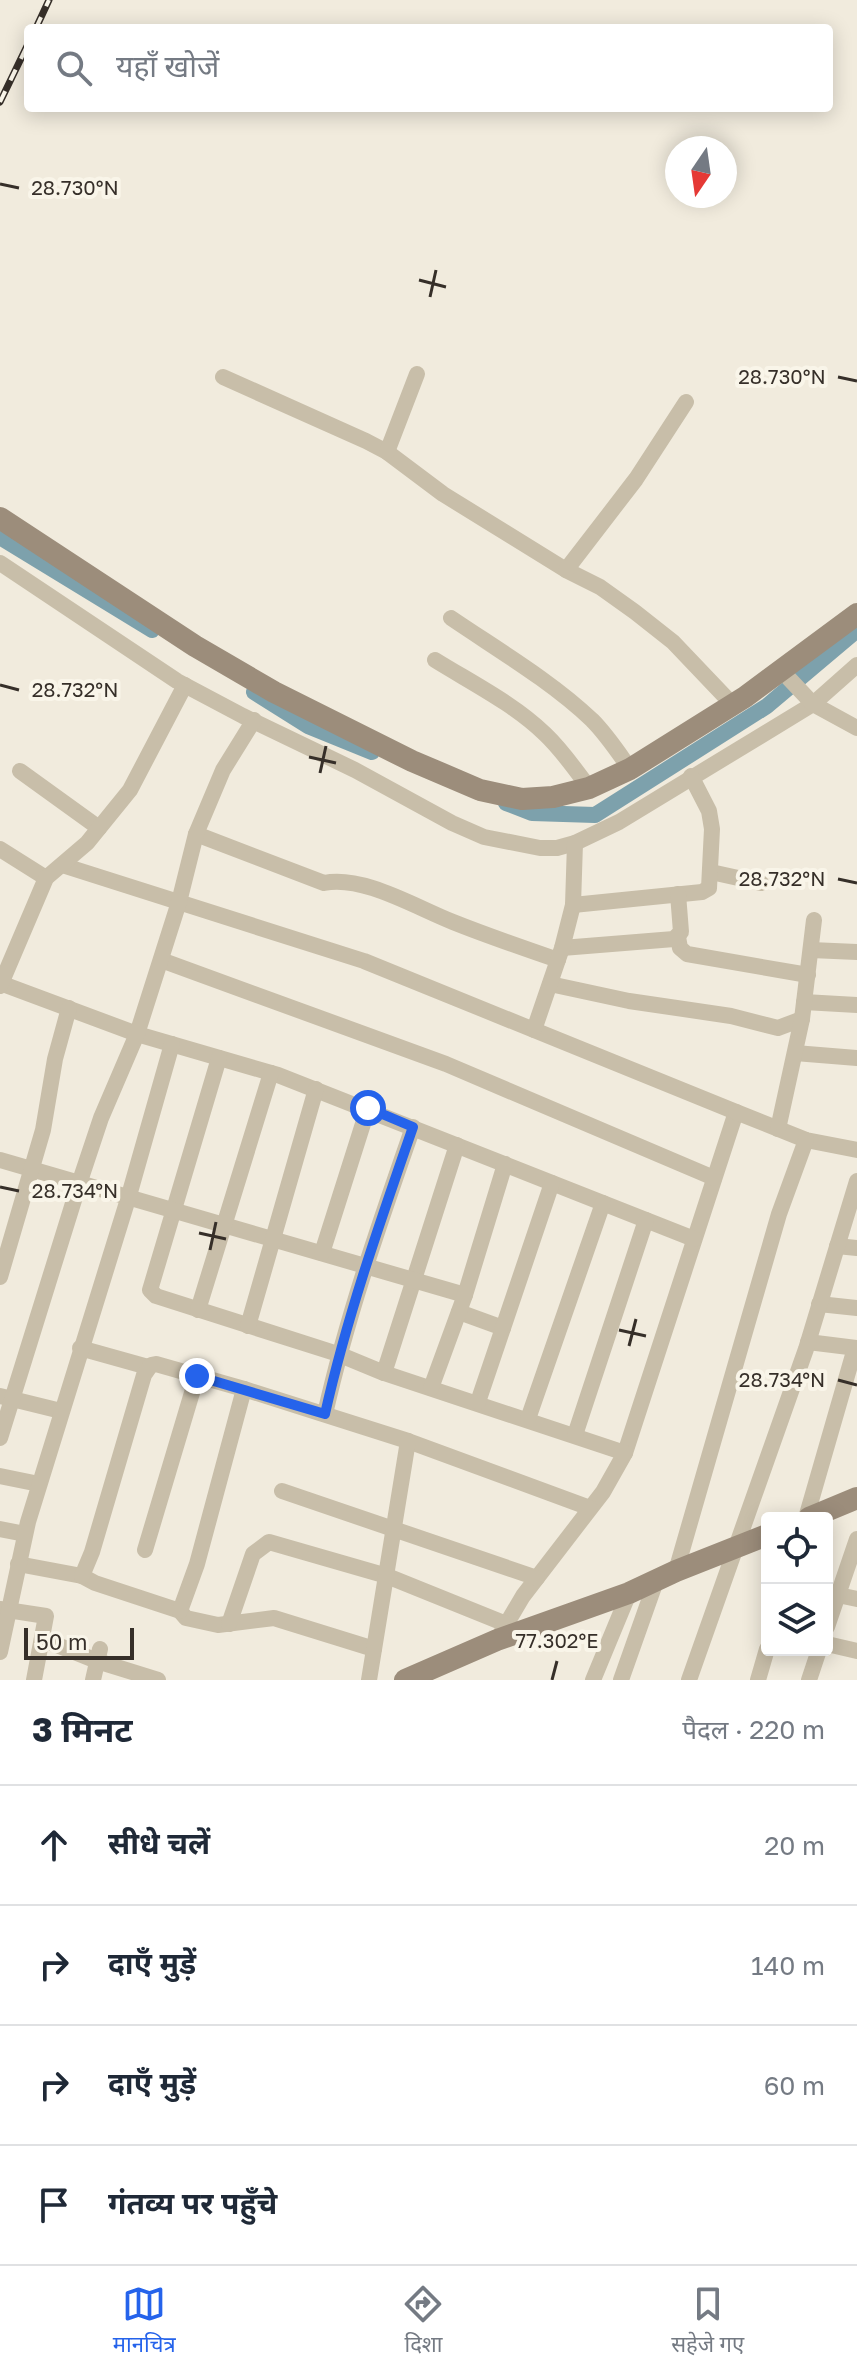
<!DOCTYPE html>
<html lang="hi">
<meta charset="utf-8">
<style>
:root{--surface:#fff;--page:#f6f6f7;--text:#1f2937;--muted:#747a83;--line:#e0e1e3;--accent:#2563eb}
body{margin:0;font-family:"Golos Text","Noto Sans Devanagari",sans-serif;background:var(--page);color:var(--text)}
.controls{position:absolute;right:24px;bottom:24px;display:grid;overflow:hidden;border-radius:8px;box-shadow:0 4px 20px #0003}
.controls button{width:72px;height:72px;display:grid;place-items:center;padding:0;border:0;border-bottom:2px solid var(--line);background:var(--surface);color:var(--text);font:40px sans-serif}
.compass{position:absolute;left:665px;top:136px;width:72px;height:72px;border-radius:50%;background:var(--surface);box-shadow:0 4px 20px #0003;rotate:193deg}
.scale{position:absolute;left:24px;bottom:20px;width:110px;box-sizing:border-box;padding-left:8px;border:4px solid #362f29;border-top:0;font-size:22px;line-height:28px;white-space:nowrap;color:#362f29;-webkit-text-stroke:6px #f9f5e9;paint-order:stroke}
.stop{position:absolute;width:24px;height:24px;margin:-18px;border:6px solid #2563eb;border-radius:50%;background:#fff}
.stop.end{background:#2563eb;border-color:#fff;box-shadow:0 2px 8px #0008}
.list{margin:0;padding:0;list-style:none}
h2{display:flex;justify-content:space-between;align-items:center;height:104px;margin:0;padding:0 32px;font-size:34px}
h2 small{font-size:26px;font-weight:400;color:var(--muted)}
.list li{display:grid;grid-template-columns:52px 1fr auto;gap:24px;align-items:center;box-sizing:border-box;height:120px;padding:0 32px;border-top:2px solid var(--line)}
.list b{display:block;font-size:30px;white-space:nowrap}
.list em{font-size:26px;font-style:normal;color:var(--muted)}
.icon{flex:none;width:44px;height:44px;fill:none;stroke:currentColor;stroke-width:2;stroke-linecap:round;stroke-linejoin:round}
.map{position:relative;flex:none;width:857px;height:1680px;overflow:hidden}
.search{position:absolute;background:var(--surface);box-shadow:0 4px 20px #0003;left:24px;right:24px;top:24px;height:88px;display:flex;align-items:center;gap:20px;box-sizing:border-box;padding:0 28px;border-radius:8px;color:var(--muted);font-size:30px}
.sheet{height:584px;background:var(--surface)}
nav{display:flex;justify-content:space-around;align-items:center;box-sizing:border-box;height:112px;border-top:2px solid var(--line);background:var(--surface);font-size:22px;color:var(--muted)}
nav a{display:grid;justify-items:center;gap:4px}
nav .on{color:var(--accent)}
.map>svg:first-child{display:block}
</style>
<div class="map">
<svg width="857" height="1680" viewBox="0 0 857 1680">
<rect width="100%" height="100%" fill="#f1ebdd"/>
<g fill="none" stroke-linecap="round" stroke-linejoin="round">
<g stroke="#7da1ac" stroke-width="16">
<polyline points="0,537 152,630"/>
<polyline points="254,692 308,726 372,752"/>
<polyline points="506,803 532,813 595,815 767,706 857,630"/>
</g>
<g stroke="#c8bea9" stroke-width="16">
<polyline points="223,377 366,441 387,452 443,494 566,570 600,587 635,612 673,642 733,705"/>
<polyline points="387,452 417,374"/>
<polyline points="0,563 177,681 243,716 355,770 452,823 484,837 540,848 557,848 575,843 619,822 813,704 857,665"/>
<polyline points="566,570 636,479 686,402"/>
<path d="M451 618C498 650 551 681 592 720 607 735 618 752 630 769"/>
<path d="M435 660C472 683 514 704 545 734 562 750 575 769 589 788"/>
<polyline points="781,670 813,704 857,728"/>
<polyline points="20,771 99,828"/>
<path d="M196 834 324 883C363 875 415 907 453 922 488 936 523 948 558 960"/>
<polyline points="0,849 46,878"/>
<polyline points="62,865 364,961 736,1112 625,1453 603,1492 523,1596 497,1640"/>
<polyline points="711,872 761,883"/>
<polyline points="573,905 702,892 709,888 712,829 709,811 691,776"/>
<polyline points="678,937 680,948 687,954 808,975"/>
<polyline points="562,948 674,939 681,932 678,894"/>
<polyline points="811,950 857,952"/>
<polyline points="161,960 446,1064 714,1178"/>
<polyline points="0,983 137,1034 278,1075 694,1239"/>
<polyline points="550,984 629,1001 731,1016 778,1028 802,1019"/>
<polyline points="0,986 46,878 87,843 130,790 185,685"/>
<polyline points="804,1002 857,1005"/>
<polyline points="534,1030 562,948 573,905 575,843"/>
<polyline points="795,1053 857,1058"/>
<polyline points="219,1058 150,1290 156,1296 338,1354 384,1373"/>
<polyline points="736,1112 806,1140 857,1150"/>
<polyline points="778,1129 802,1019 814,920"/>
<polyline points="457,1145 384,1373 625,1453"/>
<polyline points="0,1160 465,1295"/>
<polyline points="837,1246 857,1248"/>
<polyline points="322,1253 368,1108"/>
<polyline points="0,1277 43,1130 55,1059 69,1008"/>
<polyline points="819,1304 857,1308"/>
<polyline points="198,1310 271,1073"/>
<polyline points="459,1312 503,1328"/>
<polyline points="248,1326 316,1089"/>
<polyline points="808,1342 857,1348"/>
<polyline points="80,1348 148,1367"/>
<polyline points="431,1388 465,1295 505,1164"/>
<polyline points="0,1396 61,1411"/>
<polyline points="478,1402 552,1183"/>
<path d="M325 1414C347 1316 380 1222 413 1127"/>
<polyline points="528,1419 603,1203"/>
<polyline points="575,1435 646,1220"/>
<polyline points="0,1438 79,1184 101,1118 137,1034 179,902 196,834 223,770 254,720"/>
<polyline points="0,1476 39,1484"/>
<polyline points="282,1491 537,1578"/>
<polyline points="806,1518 855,1348"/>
<polyline points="0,1529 25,1534"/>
<polyline points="145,1550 197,1376"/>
<polyline points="18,1564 82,1576 95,1583 180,1611 186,1618 218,1625 274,1618 374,1649"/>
<polyline points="676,1571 779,1214 806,1140"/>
<polyline points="82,1576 92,1552 144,1375 151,1365 156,1364 244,1389 408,1441 590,1508"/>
<polyline points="838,1595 857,1599"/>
<polyline points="0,1609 46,1616 34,1680"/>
<polyline points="180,1611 197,1564 244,1389"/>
<polyline points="229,1624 253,1554 269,1542 387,1576 506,1624"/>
<polyline points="827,1627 857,1539"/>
<polyline points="42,1639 97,1661 158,1680"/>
<polyline points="827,1644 857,1651"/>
<polyline points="0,1652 28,1522 128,1199 172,1044"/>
<polyline points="93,1680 100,1649"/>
<polyline points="369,1680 408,1441"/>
<polyline points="593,1680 629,1593"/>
<polyline points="621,1680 656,1581"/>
<polyline points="689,1680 806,1349 857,1181"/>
<polyline points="758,1680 767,1649"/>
<polyline points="809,1680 819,1650"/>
</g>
<g stroke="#9c8d7b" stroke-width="22">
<polyline points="0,518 195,646 274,692 412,761 480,790 522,799 553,797 589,788 630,769 745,697 857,614"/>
<polyline points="809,1518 857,1498"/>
<polyline points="405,1680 497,1640 629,1593 676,1571 767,1535"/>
</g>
<g stroke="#362f29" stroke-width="7">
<g id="rail">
<polyline points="36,28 49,0"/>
<polyline points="0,102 28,44"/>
</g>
</g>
<use href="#rail" stroke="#f9f5e9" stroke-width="4" stroke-dasharray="12" stroke-linecap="butt"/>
</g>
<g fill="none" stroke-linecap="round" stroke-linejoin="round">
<path stroke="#2563eb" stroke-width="10" d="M197 1376 325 1414C347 1316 380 1222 413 1127L368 1108"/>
</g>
<path fill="none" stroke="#362f29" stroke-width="3" d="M0 184 19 188M419 280 446 287M430 297 436 270M838 377 857 381M0 685 19 690M309 757 336 763M320 773 326 746M838 879 857 883M0 1187 19 1191M199 1233 226 1239M210 1250 216 1222M619 1330 646 1336M629 1346 636 1319M838 1380 857 1385M552 1680 557 1661"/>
<g font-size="20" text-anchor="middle" fill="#362f29" stroke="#f9f5e9" stroke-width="8" stroke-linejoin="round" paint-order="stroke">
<text x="75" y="195">28.730°N</text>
<text x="782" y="384">28.730°N</text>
<text x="75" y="697">28.732°N</text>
<text x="782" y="886">28.732°N</text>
<text x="75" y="1198">28.734°N</text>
<text x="782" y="1387">28.734°N</text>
<text x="557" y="1648">77.302°E</text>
</g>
</svg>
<div class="controls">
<button><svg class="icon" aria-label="locate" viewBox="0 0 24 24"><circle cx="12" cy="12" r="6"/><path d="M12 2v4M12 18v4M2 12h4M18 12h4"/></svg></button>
<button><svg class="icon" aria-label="layers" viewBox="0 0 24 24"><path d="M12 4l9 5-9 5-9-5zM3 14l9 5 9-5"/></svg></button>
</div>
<svg class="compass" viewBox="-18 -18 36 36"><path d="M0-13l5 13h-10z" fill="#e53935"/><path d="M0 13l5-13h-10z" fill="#747a83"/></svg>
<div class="scale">50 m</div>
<div class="stop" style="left:368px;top:1108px"></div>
<div class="stop end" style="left:197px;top:1376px"></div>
<div class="search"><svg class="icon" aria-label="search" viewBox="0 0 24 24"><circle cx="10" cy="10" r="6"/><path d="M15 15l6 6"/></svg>यहाँ खोजें</div>
</div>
<section class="sheet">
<h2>3 मिनट<small>पैदल · 220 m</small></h2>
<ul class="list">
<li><svg class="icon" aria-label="ahead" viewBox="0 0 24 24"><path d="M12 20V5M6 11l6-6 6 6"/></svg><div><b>सीधे चलें</b></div><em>20 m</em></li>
<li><svg class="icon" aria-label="right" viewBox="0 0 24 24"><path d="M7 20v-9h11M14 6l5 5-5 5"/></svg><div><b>दाएँ मुड़ें</b></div><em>140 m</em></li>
<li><svg class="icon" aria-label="right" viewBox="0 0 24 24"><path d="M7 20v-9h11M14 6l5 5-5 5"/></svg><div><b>दाएँ मुड़ें</b></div><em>60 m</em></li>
<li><svg class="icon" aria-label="arrive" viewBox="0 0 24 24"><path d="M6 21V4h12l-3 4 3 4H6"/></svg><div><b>गंतव्य पर पहुँचे</b></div></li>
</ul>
</section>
<nav>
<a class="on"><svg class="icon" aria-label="map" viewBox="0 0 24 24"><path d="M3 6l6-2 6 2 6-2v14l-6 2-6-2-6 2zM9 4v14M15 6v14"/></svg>मानचित्र</a>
<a><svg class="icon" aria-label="directions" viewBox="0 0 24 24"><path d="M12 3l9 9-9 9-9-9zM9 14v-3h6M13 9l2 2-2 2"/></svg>दिशा</a>
<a><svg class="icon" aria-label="saved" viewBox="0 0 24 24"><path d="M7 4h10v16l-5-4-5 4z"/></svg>सहेजे गए</a>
</nav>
